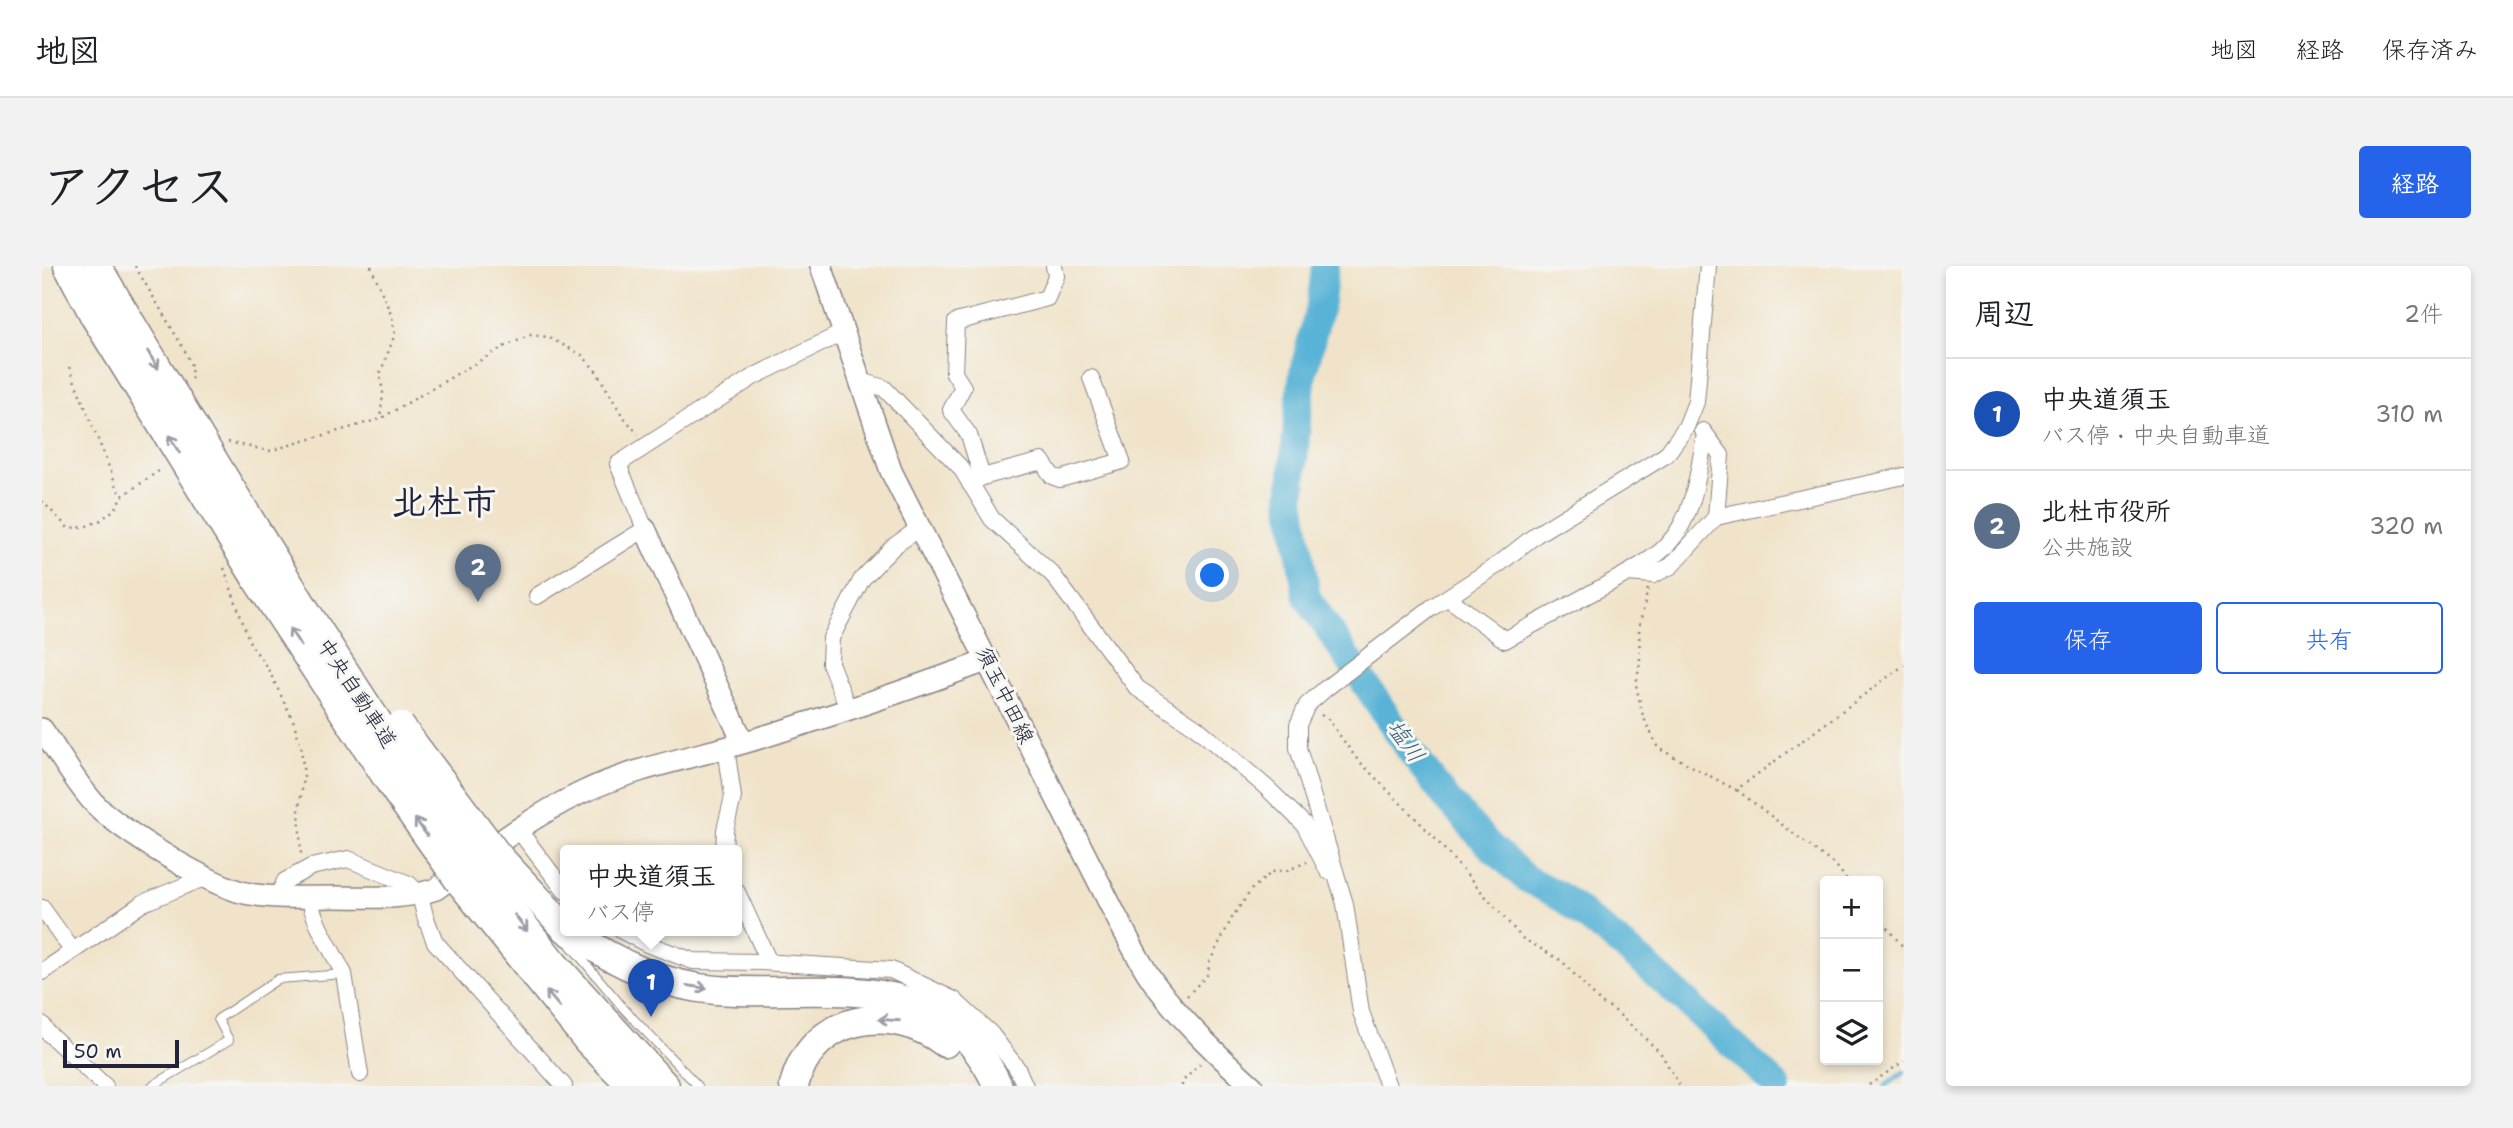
<!DOCTYPE html>
<html lang="ja">
<meta charset="utf-8">
<style>
:root{--surface:#fff;--page:#f2f2f2;--text:#202124;--muted:#757577;--line:#e0e0e0;--accent:#2563eb}
body{margin:0;font-family:"Shantell Sans","Klee One",sans-serif;background:var(--page);color:var(--text)}
.controls{position:absolute;right:21px;bottom:21px;display:grid;overflow:hidden;border-radius:7px;box-shadow:0 4px 10px #0003}
.controls button{width:63px;height:63px;display:grid;place-items:center;padding:0;border:0;border-bottom:2px solid var(--line);background:var(--surface);color:var(--text);font:35px sans-serif}
.scale{position:absolute;left:21px;bottom:18px;width:116px;box-sizing:border-box;padding-left:7px;border:4px solid #22223b;border-top:0;font-size:19px;line-height:24px;white-space:nowrap;color:#22223b;-webkit-text-stroke:5px #f6f6f2;paint-order:stroke}
.you{position:absolute;left:1171px;top:310px;width:24px;height:24px;margin:-18px;border:5px solid #fff;border-radius:50%;background:#1a73e8;box-shadow:0 0 0 10px #1a73e833}
.badge{display:grid;place-items:center;width:46px;height:46px;border-radius:50%;background:var(--accent);color:#fff;font-size:23px;font-weight:700}
.pin{position:absolute;translate:-50% -58px;filter:drop-shadow(0 2px 4px #0008)}
.pin::after{content:'';position:absolute;top:37px;width:24px;height:21px;background:inherit;clip-path:polygon(0 0,100% 0,50% 100%)}
.popup{position:absolute;left:518px;top:579px;width:182px;height:91px;box-sizing:border-box;display:grid;place-content:center;border-radius:7px;background:var(--surface);filter:drop-shadow(0 2px 5px #0005);font-size:23px;white-space:nowrap;color:var(--muted)}
.popup b{font-size:26px;color:var(--text)}
.popup::after{content:'';position:absolute;left:50%;top:100%;margin-left:-14px;border:14px solid transparent;border-top-color:var(--surface)}
.list{margin:0;padding:0;list-style:none}
h2{display:flex;justify-content:space-between;align-items:center;height:91px;margin:0;padding:0 28px;font-size:30px}
h2 small{font-size:23px;font-weight:400;color:var(--muted)}
.list li{display:grid;grid-template-columns:46px 1fr auto;gap:21px;align-items:center;box-sizing:border-box;height:112px;padding:0 28px;border-top:2px solid var(--line)}
.list b{display:block;font-size:26px;white-space:nowrap}
.list p{margin:0;font-size:23px;white-space:nowrap;color:var(--muted)}
.list em{font-size:23px;font-style:normal;color:var(--muted)}
.actions{display:flex;gap:14px;padding:21px 28px}
.actions a{flex:1;padding:16px 0;border:2px solid var(--accent);border-radius:7px;text-align:center;font-size:24px;color:var(--accent)}
.actions .main{background:var(--accent);color:#fff}
.icon{flex:none;width:38px;height:38px;fill:none;stroke:currentColor;stroke-width:2;stroke-linecap:round;stroke-linejoin:round}
.map{position:relative;flex:none;width:1862px;height:820px;overflow:hidden;border-radius:7px}
header{display:flex;align-items:center;gap:42px;box-sizing:border-box;height:98px;padding:0 35px;background:var(--surface);border-bottom:2px solid var(--line)}
header strong{font-size:33px}
nav{display:flex;gap:38px;margin-inline-start:auto;font-size:24px}
.intro{display:flex;align-items:center;justify-content:space-between;box-sizing:border-box;height:168px;padding:0 42px}
h1{margin:0;font-size:49px}
.button{padding:18px 32px;border-radius:7px;background:var(--accent);color:#fff;font-size:24px;font-weight:700}
main{display:flex;gap:42px;padding:0 42px}
aside{flex:1;background:var(--surface);border-radius:7px;box-shadow:0 4px 10px #0003}
.map>svg:first-child{display:block}
</style>
<header>
<strong>地図</strong>
<nav><a>地図</a><a>経路</a><a>保存済み</a></nav>
</header>
<div class="intro"><h1>アクセス</h1><a class="button">経路</a></div>
<main>
<div class="map">
<svg width="1862" height="820" viewBox="0 0 1862 820">
<rect width="100%" height="100%" fill="#f6f6f2"/>
<filter id="ink" filterUnits="userSpaceOnUse"><feTurbulence type="fractalNoise" baseFrequency=".0143" numOctaves="2"/><feDisplacementMap in="SourceGraphic" scale="14" xChannelSelector="R" yChannelSelector="G"/><feConvolveMatrix kernelMatrix="1 2 1 2 8 2 1 2 1" color-interpolation-filters="sRGB"/></filter>
<filter id="wash" filterUnits="userSpaceOnUse"><feTurbulence type="fractalNoise" baseFrequency=".00686" numOctaves="4" result="noise"/><feDisplacementMap in="SourceGraphic" scale="28" xChannelSelector="R" yChannelSelector="G"/><feGaussianBlur stdDeviation="1.57" result="paint"/><feColorMatrix in="noise" values="0 0 0 0 0 0 0 0 0 0 0 0 0 0 0 0 0 1.4 0 .05"/><feComposite in="paint" operator="in"/></filter>
<g filter="url(#wash)">
<rect width="100%" height="100%" fill="#f0e3c9"/>
<g fill="none" stroke-linecap="round" stroke-linejoin="round">
<polyline stroke="#58b3d6" stroke-width="4.5" points="1843,820 1862,806"/>
<polyline stroke="#58b3d6" stroke-width="28" points="1283,0 1279,35 1261,107 1255,155 1249,234 1265,331 1369,486 1403,531 1446,578 1483,612 1518,630 1604,699 1735,820"/>
</g>
</g>
<g filter="url(#ink)">
<g fill="none" stroke-linecap="round" stroke-linejoin="round">
<g stroke="#898282" stroke-width="10">
<g id="lane">
<polyline points="529,680 583,744 656,820"/>
<polyline points="110,820 187,774 176,753 236,713 302,708"/>
</g>
</g>
<g stroke="#898282" stroke-width="18">
<g id="street">
<polyline points="819,115 842,122 919,202 950,253 1010,308 1095,422 1155,462 1225,522 1262,558 1286,605 1289,605"/>
<polyline points="1661,165 1679,189 1674,251"/>
<polyline points="940,211 1000,195 1010,210 1018,213 1080,195 1049,112"/>
<polyline points="928,218 940,211 927,169 909,144 921,121 912,107 914,56 1005,32 1014,10 1012,0"/>
<path d="M1586 307C1599 299 1616 290 1626 278 1653 249 1656 206 1663 169"/>
<polyline points="495,330 603,263 576,198 711,111 802,66"/>
<polyline points="1406,332 1463,374 1586,307 1611,309 1629,300 1674,251 1862,210"/>
<polyline points="807,445 788,397 789,372 820,313 852,280 879,261"/>
<polyline points="475,562 523,625"/>
<polyline points="682,585 683,564 691,531 684,481"/>
<polyline points="695,626 727,696"/>
<polyline points="236,630 243,615 269,601 306,593 367,618 378,629 383,650 393,676 522,820"/>
<polyline points="270,631 270,643 277,661 302,708 318,808"/>
<polyline points="0,642 30,684"/>
<polyline points="580,665 605,678 651,695 720,696 849,704 912,734 949,768 975,802 983,820"/>
<polyline points="0,706 101,637 164,611"/>
<polyline points="0,758 5,766 63,820"/>
<polyline points="1346,820 1319,746 1303,638 1256,482 1256,459 1265,439 1283,423 1389,342 1457,298 1495,268 1624,189 1644,161 1654,136 1666,0"/>
</g>
</g>
<g stroke="#898282" stroke-width="24">
<g id="secondary">
<path d="M779 0 849 205 1075 652C1088 675 1099 701 1116 722 1143 758 1177 790 1210 820"/>
<polyline points="603,263 701,476"/>
<path d="M0 463C17 487 32 515 52 537 75 563 173 623 208 628 235 633 265 631 293 631 326 631 362 634 394 623 441 588 486 552 539 527 589 503 647 492 701 477 784 452 865 424 947 394"/>
</g>
</g>
<g stroke="#898282" stroke-width="31">
<g id="highway">
<polyline points="26,0 53,51"/>
<polyline points="55,0 76,36"/>
<polyline points="456,590 523,662"/>
<polyline points="437,603 511,697 623,820"/>
<polyline points="418,616 546,775 590,820"/>
<path d="M527 665C570 695 620 720 674 724 782 732 899 695 956 820"/>
<path d="M752 820C769 748 851 736 903 777"/>
</g>
</g>
<g stroke="#898282" stroke-width="2.5" stroke-dasharray="2 5" stroke-linecap="butt">
<polyline points="93,0 143,85 149,99 150,115"/>
<polyline points="329,0 350,51 353,68 338,108 341,127 338,153"/>
<polyline points="27,101 79,231"/>
<polyline points="186,176 227,185 338,153 461,81 489,69 506,71 540,89 554,105 580,149 596,168"/>
<polyline points="0,235 26,262 42,261 59,254 73,243 79,231 121,202"/>
<polyline points="182,302 208,377 226,403 251,454 259,480 262,511 257,543 259,589"/>
<polyline points="1606,323 1597,361 1598,396 1594,419 1601,450 1616,482 1694,524 1862,399"/>
<polyline points="1279,449 1286,453 1314,492 1389,568 1480,672 1520,695 1560,738 1570,742 1618,786 1638,820"/>
<polyline points="1695,524 1795,601 1806,615"/>
<polyline points="1836,651 1862,682"/>
<polyline points="1145,730 1166,708 1167,697 1191,650 1210,623 1230,606 1246,604 1265,596"/>
<polyline points="1827,819 1862,795"/>
<polyline points="1140,820 1140,816 1159,797"/>
</g>
<use href="#lane" stroke="#fff" stroke-width="8"/>
<use href="#street" stroke="#fff" stroke-width="16"/>
<use href="#secondary" stroke="#fff" stroke-width="21"/>
<use href="#highway" stroke="#fff" stroke-width="28"/>
<g stroke="#898282" stroke-width="31" stroke-linecap="butt">
<g id="highway-bridge">
<path d="M76 36C192 228 305 421 437 603"/>
<polyline points="53,51 217,317 353,524 418,616"/>
<polyline points="358,460 456,590"/>
</g>
</g>
<use href="#highway-bridge" stroke="#fff" stroke-width="28"/>
</g>
<defs><path id="oneway-shaft" d="M-6 0H5M1.5-3L5.5 0L1.5 3" fill="none" stroke-width="1.6" stroke-linecap="round" stroke-linejoin="round" transform="scale(1.75)"/></defs>
<g stroke="#9c9ca7">
<use href="#oneway-shaft" transform="translate(111 94) rotate(59)"/>
<use href="#oneway-shaft" transform="translate(132 178) rotate(-122)"/>
<use href="#oneway-shaft" transform="translate(253 371) rotate(-123)"/>
<use href="#oneway-shaft" transform="translate(379 561) rotate(-125)"/>
<use href="#oneway-shaft" transform="translate(479 657) rotate(52)"/>
<use href="#oneway-shaft" transform="translate(655 721) rotate(9)"/>
<use href="#oneway-shaft" transform="translate(511 733) rotate(-130)"/>
<use href="#oneway-shaft" transform="translate(847 754) rotate(-176)"/>
</g>
</g>
<g text-anchor="middle" dominant-baseline="central" stroke-width="6" stroke-linejoin="round" paint-order="stroke">
<g font-size="21" fill="#22223b" stroke="#f6f6f2">
<text transform="translate(315 427) rotate(57)">中央自動車道</text>
<text transform="translate(963 429) rotate(64)">須玉中田線</text>
</g>
<g font-size="23" font-style="italic" fill="#385c79" stroke="#f6f6f2">
<text transform="translate(1364 475) rotate(54)">塩川</text>
</g>
<g font-size="35" font-weight="bold" fill="#22223b" stroke="#f6f6f2">
<text x="402" y="235">北杜市</text>
</g>
</g>
</svg>
<div class="controls">
<button>+</button>
<button>−</button>
<button><svg class="icon" aria-label="layers" viewBox="0 0 24 24"><path d="M12 4l9 5-9 5-9-5zM3 14l9 5 9-5"/></svg></button>
</div>
<div class="scale">50 m</div>
<div class="you"></div>
<div class="pin badge" style="left:609px;top:751px;background:#1a4fb4">1</div>
<div class="popup"><b>中央道須玉</b>バス停</div>
<div class="pin badge" style="left:436px;top:336px;background:#5c6f8a">2</div>
</div>
<aside>
<h2>周辺<small>2件</small></h2>
<ul class="list">
<li><span class="badge" style="background:#1a4fb4">1</span><div><b>中央道須玉</b><p>バス停 · 中央自動車道</p></div><em>310 m</em></li>
<li><span class="badge" style="background:#5c6f8a">2</span><div><b>北杜市役所</b><p>公共施設</p></div><em>320 m</em></li>
</ul>
<div class="actions"><a class="main">保存</a><a>共有</a></div>
</aside>
</main>
